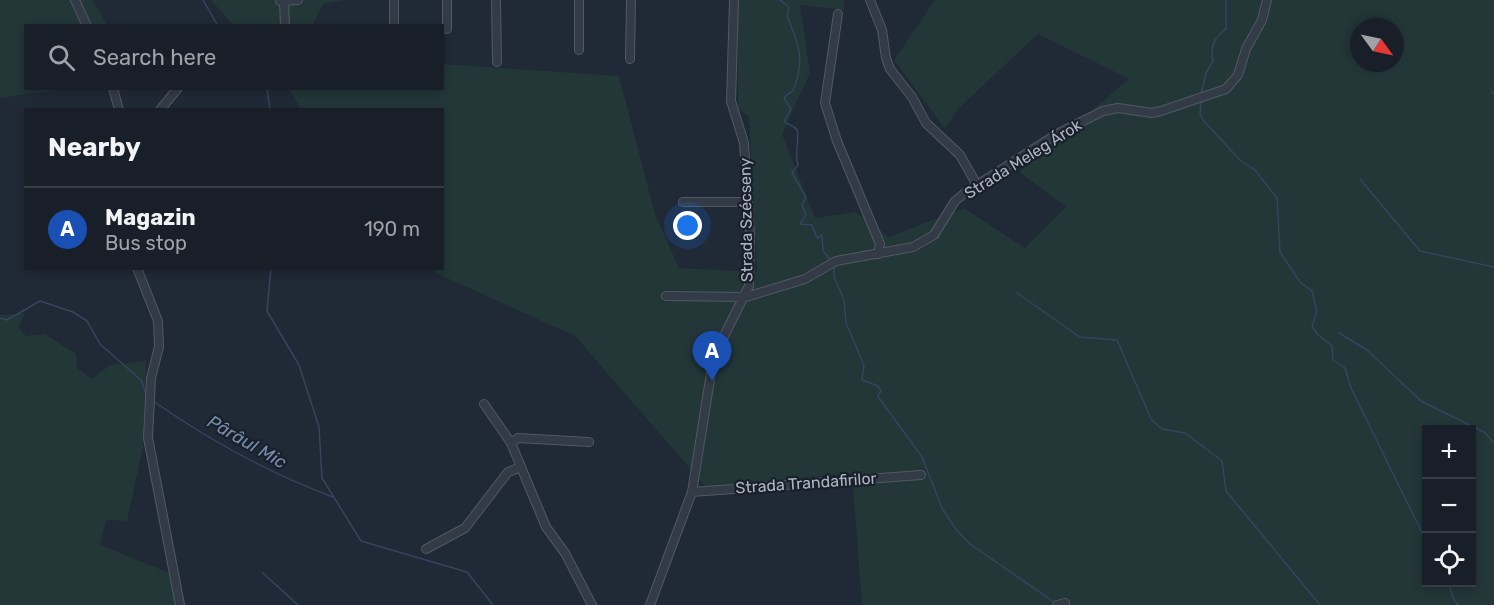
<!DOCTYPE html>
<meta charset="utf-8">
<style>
:root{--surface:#181f28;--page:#252c34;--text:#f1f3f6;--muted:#9fa2a8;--line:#363d45;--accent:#bca0f2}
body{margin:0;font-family:Rubik,sans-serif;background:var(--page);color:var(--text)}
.controls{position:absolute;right:18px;bottom:18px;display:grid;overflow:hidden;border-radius:0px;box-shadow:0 3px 9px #0003}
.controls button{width:54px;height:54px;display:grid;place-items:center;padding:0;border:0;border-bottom:2px solid var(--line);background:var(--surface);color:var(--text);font:30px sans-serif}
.compass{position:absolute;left:1350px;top:18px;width:54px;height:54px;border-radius:50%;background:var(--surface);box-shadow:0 3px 9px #0003;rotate:123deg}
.you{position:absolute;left:688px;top:226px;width:21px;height:21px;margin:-15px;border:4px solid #fff;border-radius:50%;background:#1a73e8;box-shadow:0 0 0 9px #1a73e833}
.badge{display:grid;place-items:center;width:39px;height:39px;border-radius:50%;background:var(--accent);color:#fff;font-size:20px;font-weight:700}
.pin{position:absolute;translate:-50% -50px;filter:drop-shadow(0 2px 3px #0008)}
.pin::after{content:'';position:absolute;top:32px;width:21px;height:18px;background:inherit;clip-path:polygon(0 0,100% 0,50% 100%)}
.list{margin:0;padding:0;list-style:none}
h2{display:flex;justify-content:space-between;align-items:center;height:78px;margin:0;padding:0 24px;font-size:26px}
h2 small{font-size:20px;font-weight:400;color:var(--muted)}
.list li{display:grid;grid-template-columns:39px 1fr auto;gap:18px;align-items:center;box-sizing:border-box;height:84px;padding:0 24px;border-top:2px solid var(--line)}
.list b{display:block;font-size:22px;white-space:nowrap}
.list p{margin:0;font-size:20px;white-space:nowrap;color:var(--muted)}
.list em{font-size:20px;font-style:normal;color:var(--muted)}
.icon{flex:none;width:33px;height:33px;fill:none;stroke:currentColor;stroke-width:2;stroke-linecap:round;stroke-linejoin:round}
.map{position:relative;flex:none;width:1494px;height:605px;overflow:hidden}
.search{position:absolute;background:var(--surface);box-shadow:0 3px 9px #0003;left:24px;top:24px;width:420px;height:66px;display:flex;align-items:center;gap:15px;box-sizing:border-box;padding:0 21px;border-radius:0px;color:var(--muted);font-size:22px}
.panel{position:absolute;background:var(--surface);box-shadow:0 3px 9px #0003;left:24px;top:108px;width:420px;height:162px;border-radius:0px}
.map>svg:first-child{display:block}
</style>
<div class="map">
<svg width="1494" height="605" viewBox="0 0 1494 605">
<rect width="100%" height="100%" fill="#202936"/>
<g fill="#233638" fill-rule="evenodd">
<polygon points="0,0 92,0 108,25 26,26 26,88 65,89 0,98"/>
<polygon points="211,0 345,0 323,4 312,26 233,25"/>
<path d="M738 0H844V10L800 5 810 73 782 134 815 218 856 212 889 237 964 208 1025 248 1066 207 1019 172 1129 79 1038 34 958 109 945 129 894 60 935 0H1494V605H862L852 473 706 487 575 336 438 274 433 269 442 268V110L301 109 289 89 442 88 443 64 619 76 655 214 679 268 757 272 749 117 738 107ZM1359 27H1395V63H1359ZM1426 430H1472V582H1426Z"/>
<polygon points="25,313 18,327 26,336 45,334 76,354 77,368 92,379 110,365 146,361 143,447 127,521 106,520 100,545 177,576 186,605 0,605 0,315"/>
</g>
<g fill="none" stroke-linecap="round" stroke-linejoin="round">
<g stroke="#34455d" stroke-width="1.5">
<polyline points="203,0 218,26"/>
<path d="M780 0 789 7 787 16C799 45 805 59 794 89 792 93 786 94 784 98L791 109 784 122C787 124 795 126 797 130 800 137 794 154 798 165L792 173 806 197 802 205 806 215 800 224 812 225 817 238 822 235 823 251 830 259"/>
<polyline points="267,88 270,110"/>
<polyline points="1492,92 1494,94"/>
<path d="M1201 94 1206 73 1213 61C1210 45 1214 38 1226 29V0"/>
<polyline points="1201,102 1200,113 1203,120 1240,160 1255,170 1277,198 1280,252 1300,282 1312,291 1317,312 1312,326 1317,334 1332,346 1333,360 1345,368 1351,388 1426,541"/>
<polyline points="1360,179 1420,251 1494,267"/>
<polyline points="834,266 834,277 844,300 846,323 864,365 862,380 878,386 881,391 878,395 879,398 922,457 942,508 955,528 970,544 1054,602"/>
<polyline points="271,268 267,311 299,365 319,427 322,478 361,541 467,572 493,605"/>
<polyline points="1017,293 1080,337 1117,340 1151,419 1162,429 1185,433 1222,461 1226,491 1320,605"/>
<polyline points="0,318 7,320 40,301 73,312 87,321 100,344 141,380 147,396"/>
<polyline points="1339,333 1367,350 1421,401 1484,432 1494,443"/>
<path d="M153 401C209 440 269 473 333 497"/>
<polyline points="263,573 298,605"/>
<polyline points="1448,582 1453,598 1458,605"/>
</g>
<g stroke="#515964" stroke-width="10">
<g id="minor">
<polyline points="75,0 87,26"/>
<polyline points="496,0 497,62"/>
<polyline points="870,0 882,30 886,58 890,69 912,97 926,123 960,155 977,185"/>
<polyline points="280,1 298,0"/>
<polyline points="284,1 285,26"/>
<polyline points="838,14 825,103 837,141 880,244 878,254"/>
<polyline points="394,26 394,0"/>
<polyline points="447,29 447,0"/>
<polyline points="579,50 579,0"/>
<polyline points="630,59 631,0"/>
<polyline points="113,88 119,110"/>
<polyline points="160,110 178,88"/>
<polyline points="683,202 748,202"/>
<polyline points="137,268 158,321 159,347 151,378 148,438 180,605"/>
<polyline points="666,296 746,297 805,279 836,261 913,247 934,235 955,201 966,192 1057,134 1103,111 1118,108 1152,113 1161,111 1226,89 1238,75 1246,49 1262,20 1267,0"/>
<polyline points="484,404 511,443 546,527 565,553 592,605"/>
<polyline points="511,443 518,438 589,442"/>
<polyline points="692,492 921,475"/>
<polyline points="426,549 465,528 508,472 521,467"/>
<polyline points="650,605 692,492 711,373 720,344 749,286 750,234 744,143 731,101 734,0"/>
<polyline points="1057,605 1065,603"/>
</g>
</g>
<use href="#minor" stroke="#333b46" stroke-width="8"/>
</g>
<g text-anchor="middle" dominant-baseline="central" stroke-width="4.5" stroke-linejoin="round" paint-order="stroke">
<g font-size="16" fill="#adb6c3" stroke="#19202b">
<text transform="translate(1023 159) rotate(-32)">Strada Meleg Árok</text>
<text transform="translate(746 220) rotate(-91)">Strada Szécseny</text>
<text transform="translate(806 483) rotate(-4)">Strada Trandafirilor</text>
</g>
<g font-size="18" font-style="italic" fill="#768eab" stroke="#19202b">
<text transform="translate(247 442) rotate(30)">Pârâul Mic</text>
</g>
</g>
</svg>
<div class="controls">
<button>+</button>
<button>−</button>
<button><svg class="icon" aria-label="locate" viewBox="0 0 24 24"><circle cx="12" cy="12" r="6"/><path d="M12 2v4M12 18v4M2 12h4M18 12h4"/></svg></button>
</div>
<svg class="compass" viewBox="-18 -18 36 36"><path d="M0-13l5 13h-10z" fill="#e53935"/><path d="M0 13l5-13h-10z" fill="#9fa2a8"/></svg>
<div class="you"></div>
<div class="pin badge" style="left:712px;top:381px;background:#1a4fb4">A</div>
<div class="search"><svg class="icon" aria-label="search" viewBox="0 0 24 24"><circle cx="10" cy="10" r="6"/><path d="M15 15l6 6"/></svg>Search here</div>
<section class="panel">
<h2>Nearby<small></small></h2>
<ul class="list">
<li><span class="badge" style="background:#1a4fb4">A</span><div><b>Magazin</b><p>Bus stop</p></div><em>190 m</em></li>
</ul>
</section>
</div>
